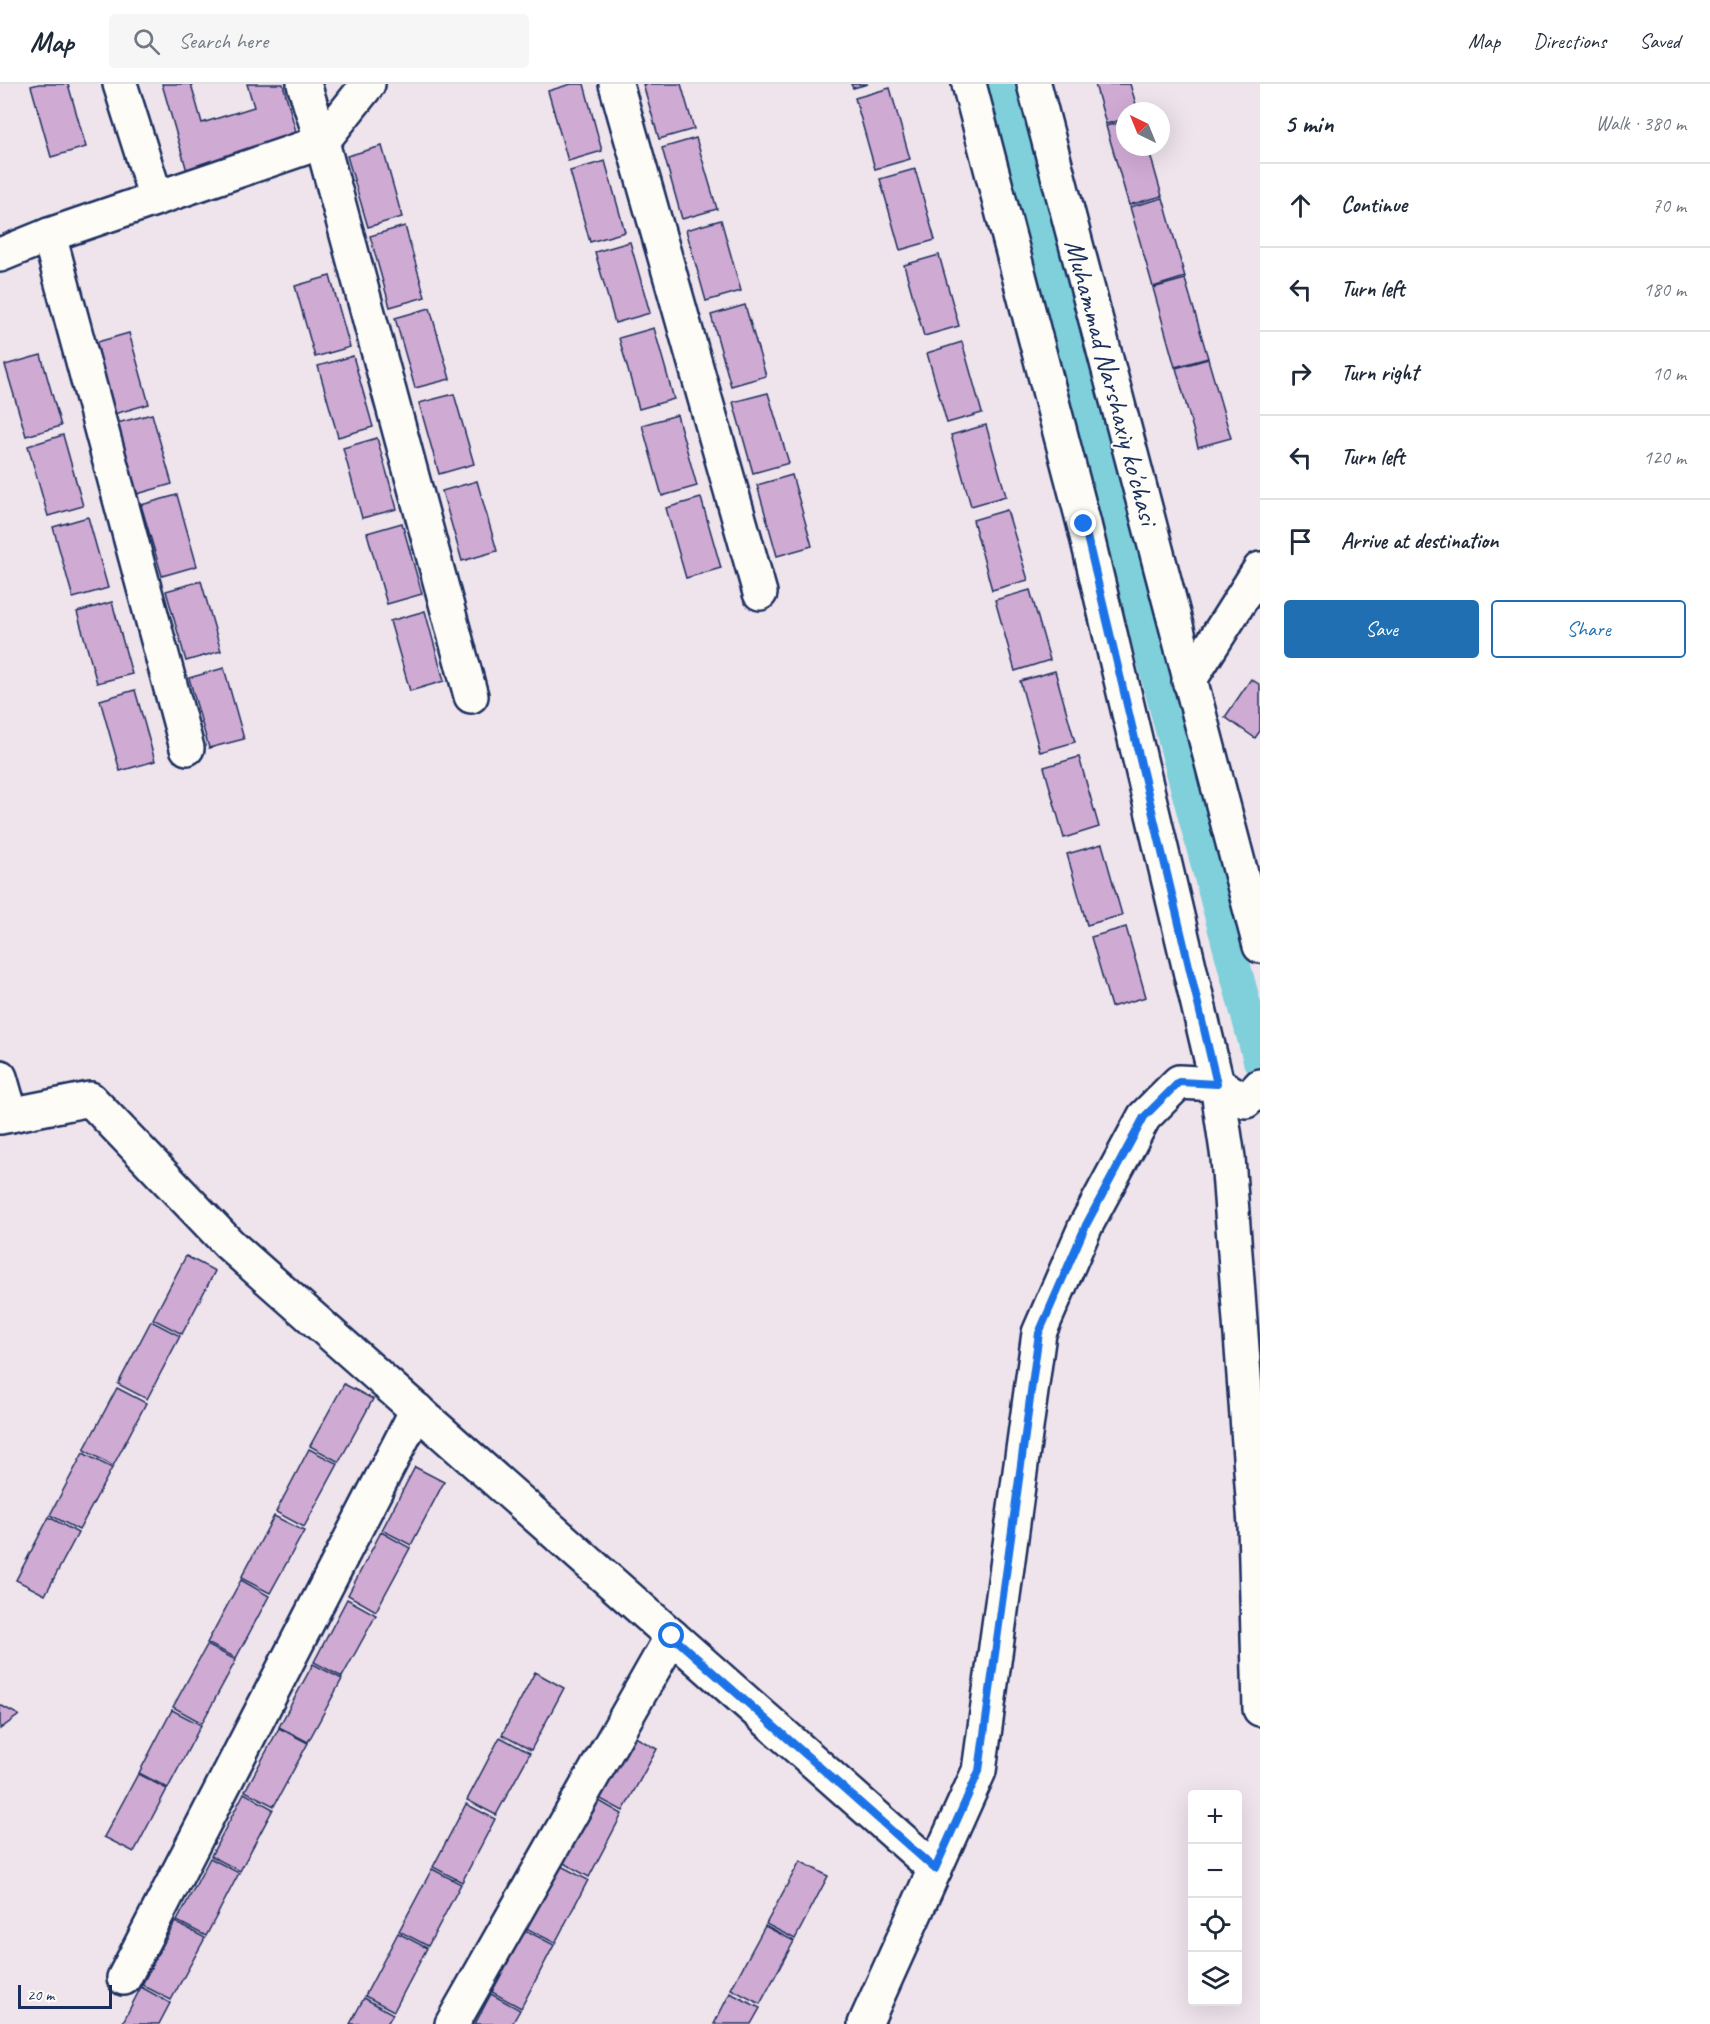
<!DOCTYPE html>
<meta charset="utf-8">
<style>
:root{--surface:#fff;--page:#f6f6f7;--text:#1f2937;--muted:#747a83;--line:#e0e1e3;--accent:#1f6fb2}
body{margin:0;font-family:Caveat,sans-serif;background:var(--page);color:var(--text)}
.controls{position:absolute;right:18px;bottom:18px;display:grid;overflow:hidden;border-radius:6px;box-shadow:0 6px 24px #0002}
.controls button{width:54px;height:54px;display:grid;place-items:center;padding:0;border:0;border-bottom:2px solid var(--line);background:var(--surface);color:var(--text);font:30px sans-serif}
.compass{position:absolute;left:1116px;top:18px;width:54px;height:54px;border-radius:50%;background:var(--surface);box-shadow:0 6px 24px #0002;rotate:317deg}
.scale{position:absolute;left:18px;bottom:15px;width:94px;box-sizing:border-box;padding-left:6px;border:3px solid #1b2f5e;border-top:0;font-size:16px;line-height:21px;white-space:nowrap;color:#1b2f5e;-webkit-text-stroke:4px #fdfcf7;paint-order:stroke}
.stop{position:absolute;width:18px;height:18px;margin:-14px;border:4px solid #1a73e8;border-radius:50%;background:#fff}
.stop.end{background:#1a73e8;border-color:#fff;box-shadow:0 2px 6px #0008}
.list{margin:0;padding:0;list-style:none}
h2{display:flex;justify-content:space-between;align-items:center;height:78px;margin:0;padding:0 24px;font-size:26px}
h2 small{font-size:20px;font-weight:400;color:var(--muted)}
.list li{display:grid;grid-template-columns:39px 1fr auto;gap:18px;align-items:center;box-sizing:border-box;height:84px;padding:0 24px;border-top:2px solid var(--line)}
.list b{display:block;font-size:22px;white-space:nowrap}
.list em{font-size:20px;font-style:normal;color:var(--muted)}
.actions{display:flex;gap:12px;padding:18px 24px}
.actions a{flex:1;padding:14px 0;border:2px solid var(--accent);border-radius:6px;text-align:center;font-size:21px;color:var(--accent)}
.actions .main{background:var(--accent);color:#fff}
.icon{flex:none;width:33px;height:33px;fill:none;stroke:currentColor;stroke-width:2;stroke-linecap:round;stroke-linejoin:round}
.map{position:relative;flex:none;width:1260px;height:1940px;overflow:hidden}
header{display:flex;align-items:center;gap:36px;box-sizing:border-box;height:84px;padding:0 30px;background:var(--surface);border-bottom:2px solid var(--line)}
header strong{font-size:28px}
nav{display:flex;gap:33px;margin-inline-start:auto;font-size:21px}
.search{width:420px;height:54px;background:var(--page);display:flex;align-items:center;gap:15px;box-sizing:border-box;padding:0 21px;border-radius:6px;color:var(--muted);font-size:22px}
main{display:flex}
aside{flex:1;background:var(--surface)}
.map>svg:first-child{display:block}
</style>
<header>
<strong>Map</strong>
<div class="search"><svg class="icon" aria-label="search" viewBox="0 0 24 24"><circle cx="10" cy="10" r="6"/><path d="M15 15l6 6"/></svg>Search here</div>
<nav><a>Map</a><a>Directions</a><a>Saved</a></nav>
</header>
<main>
<div class="map">
<svg width="1260" height="1940" viewBox="0 0 1260 1940">
<rect width="100%" height="100%" fill="#efe3ec"/>
<filter id="ink" filterUnits="userSpaceOnUse"><feTurbulence type="fractalNoise" baseFrequency=".0167" numOctaves="2"/><feDisplacementMap in="SourceGraphic" scale="12" xChannelSelector="R" yChannelSelector="G"/><feConvolveMatrix kernelMatrix="1 2 1 2 8 2 1 2 1" color-interpolation-filters="sRGB"/></filter>
<g filter="url(#ink)">
<g fill="none" stroke-linecap="round" stroke-linejoin="round">
<path stroke="#7fd0da" stroke-width="33" d="M998 0C1089 325 1172 652 1260 978"/>
</g>
<g fill="#cfaad3" stroke="#1b2f5e" stroke-width="1.5">
<polygon points="39,0 68,0 86,63 51,73 31,2"/>
<polygon points="162,0 191,0 202,39 254,23 247,0 283,0 298,55 187,87"/>
<polygon points="571,0 584,0 602,67 568,77 548,7"/>
<polygon points="643,0 681,0 694,45 659,55"/>
<polygon points="851,0 868,0 853,4"/>
<polygon points="1095,0 1130,0 1138,27 1125,27 1125,35 1106,40"/>
<polygon points="890,4 910,75 875,85 855,14"/>
<polygon points="1125,37 1125,63 1148,63 1162,112 1129,121 1106,42"/>
<polygon points="696,54 717,125 682,135 662,64"/>
<polygon points="382,62 402,133 368,143 347,72"/>
<polygon points="605,77 625,148 590,158 570,87"/>
<polygon points="915,85 935,156 900,166 880,95"/>
<polygon points="1163,114 1185,193 1153,203 1130,123"/>
<polygon points="721,136 741,207 706,217 686,146"/>
<polygon points="405,142 425,213 390,223 370,152"/>
<polygon points="630,158 650,229 615,239 595,168"/>
<polygon points="939,171 959,242 924,252 904,181"/>
<polygon points="330,192 350,263 315,273 295,202"/>
<polygon points="1185,195 1208,274 1175,283 1153,204"/>
<polygon points="745,221 766,292 731,302 711,231"/>
<polygon points="430,224 450,295 415,304 395,234"/>
<polygon points="654,244 674,315 639,325 619,254"/>
<polygon points="129,249 149,320 114,330 94,259"/>
<polygon points="962,258 982,329 947,339 927,269"/>
<polygon points="41,271 61,342 26,352 5,281"/>
<polygon points="353,272 373,343 338,353 318,282"/>
<polygon points="1208,275 1231,354 1198,363 1176,284"/>
<polygon points="768,309 789,379 753,389 733,318"/>
<polygon points="454,310 474,380 439,390 419,319"/>
<polygon points="152,330 172,400 137,410 117,339"/>
<polygon points="677,331 697,402 662,412 642,341"/>
<polygon points="986,341 1006,412 971,422 951,351"/>
<polygon points="63,351 83,422 48,432 28,362"/>
<polygon points="377,354 397,425 362,434 343,364"/>
<polygon points="792,391 812,462 777,472 757,401"/>
<polygon points="477,397 497,467 462,477 442,407"/>
<polygon points="177,411 197,482 162,492 141,421"/>
<polygon points="701,414 721,484 686,494 666,424"/>
<polygon points="1007,426 1028,496 992,506 973,436"/>
<polygon points="88,433 108,504 73,514 53,443"/>
<polygon points="402,439 422,510 387,520 367,449"/>
<polygon points="201,497 221,567 186,577 166,507"/>
<polygon points="1030,506 1050,576 1015,587 995,516"/>
<polygon points="112,518 132,590 97,599 77,528"/>
<polygon points="425,527 444,597 410,607 390,537"/>
<polygon points="224,584 244,655 209,664 189,594"/>
<polygon points="1055,587 1075,658 1040,668 1020,597"/>
<polygon points="1251,595 1260,601 1260,647 1255,654 1225,633"/>
<polygon points="135,606 155,677 120,687 100,616"/>
<polygon points="1079,673 1099,743 1064,754 1044,683"/>
<polygon points="1102,760 1122,831 1087,841 1067,770"/>
<polygon points="1126,843 1146,913 1111,923 1091,853"/>
<polygon points="186,1172 215,1187 182,1250 153,1235"/>
<polygon points="151,1237 180,1252 147,1315 118,1300"/>
<polygon points="344,1300 373,1315 339,1378 310,1362"/>
<polygon points="117,1304 146,1319 113,1382 84,1366"/>
<polygon points="309,1365 338,1380 304,1443 276,1428"/>
<polygon points="83,1369 112,1384 79,1446 50,1431"/>
<polygon points="415,1383 444,1398 411,1461 382,1446"/>
<polygon points="274,1432 304,1447 270,1509 241,1494"/>
<polygon points="49,1433 78,1449 45,1511 16,1496"/>
<polygon points="381,1448 410,1464 376,1527 348,1511"/>
<polygon points="241,1496 269,1512 236,1574 207,1559"/>
<polygon points="347,1515 376,1531 342,1593 314,1578"/>
<polygon points="207,1561 236,1576 202,1639 173,1623"/>
<polygon points="313,1580 342,1595 308,1658 279,1643"/>
<polygon points="535,1588 564,1604 531,1666 502,1651"/>
<polygon points="0,1621 19,1631 0,1645"/>
<polygon points="172,1626 201,1641 168,1704 139,1689"/>
<polygon points="279,1644 308,1659 274,1722 245,1707"/>
<polygon points="628,1649 657,1665 623,1727 595,1712"/>
<polygon points="500,1653 530,1669 496,1731 467,1716"/>
<polygon points="138,1690 167,1705 134,1768 104,1753"/>
<polygon points="244,1709 273,1725 240,1787 211,1772"/>
<polygon points="594,1714 622,1730 589,1793 560,1777"/>
<polygon points="466,1720 495,1735 462,1798 433,1783"/>
<polygon points="210,1774 239,1789 206,1852 177,1837"/>
<polygon points="800,1777 828,1792 795,1855 766,1840"/>
<polygon points="559,1781 588,1796 555,1859 526,1844"/>
<polygon points="432,1785 461,1800 428,1862 399,1847"/>
<polygon points="175,1838 205,1854 171,1916 142,1901"/>
<polygon points="765,1842 794,1857 760,1920 731,1905"/>
<polygon points="525,1846 554,1861 521,1924 492,1908"/>
<polygon points="398,1849 427,1864 394,1927 365,1912"/>
<polygon points="141,1903 170,1919 159,1940 122,1940"/>
<polygon points="730,1909 760,1924 751,1940 714,1940"/>
<polygon points="491,1910 520,1926 512,1940 475,1940"/>
<polygon points="364,1914 393,1930 387,1940 350,1940"/>
</g>
<g fill="none" stroke-linecap="round" stroke-linejoin="round">
<g stroke="#1b2f5e" stroke-width="38">
<g id="minor">
<polyline points="120,0 156,114"/>
<polyline points="304,0 322,58 471,612"/>
<polyline points="616,0 760,509"/>
<polyline points="969,0 1084,440 1217,1000 1228,1074 1255,1441 1260,1625"/>
<polyline points="1034,0 1260,862"/>
<polyline points="49,151 187,664"/>
<polyline points="0,171 49,151 322,58 368,0"/>
<polyline points="1189,597 1260,485"/>
<polyline points="0,993 11,1031"/>
<polyline points="0,1033 90,1015 229,1160 935,1785"/>
<polyline points="124,1894 417,1326"/>
<polyline points="452,1940 672,1552"/>
<polyline points="865,1940 979,1687 1039,1249 1086,1141 1144,1033 1179,998 1217,1000 1246,1017 1260,1002"/>
</g>
</g>
<use href="#minor" stroke="#fdfcf7" stroke-width="33"/>
</g>
</g>
<g fill="none" stroke-linecap="round" stroke-linejoin="round" filter="url(#ink)">
<polyline stroke="#1a73e8" stroke-width="8" points="672,1552 935,1785 979,1687 1039,1249 1086,1141 1144,1033 1179,998 1217,1000 1084,440"/>
</g>
<g text-anchor="middle" dominant-baseline="central" stroke-width="4.5" stroke-linejoin="round" paint-order="stroke">
<g font-size="28" fill="#1b2f5e" stroke="#fdfcf7">
<text transform="translate(1112 298) rotate(75)">Muhammad Narshaxiy ko'chasi</text>
</g>
</g>
</svg>
<div class="controls">
<button>+</button>
<button>−</button>
<button><svg class="icon" aria-label="locate" viewBox="0 0 24 24"><circle cx="12" cy="12" r="6"/><path d="M12 2v4M12 18v4M2 12h4M18 12h4"/></svg></button>
<button><svg class="icon" aria-label="layers" viewBox="0 0 24 24"><path d="M12 4l9 5-9 5-9-5zM3 14l9 5 9-5"/></svg></button>
</div>
<svg class="compass" viewBox="-18 -18 36 36"><path d="M0-13l5 13h-10z" fill="#e53935"/><path d="M0 13l5-13h-10z" fill="#747a83"/></svg>
<div class="scale">20 m</div>
<div class="stop" style="left:672px;top:1552px"></div>
<div class="stop end" style="left:1084px;top:440px"></div>
</div>
<aside>
<h2>5 min<small>Walk · 380 m</small></h2>
<ul class="list">
<li><svg class="icon" aria-label="ahead" viewBox="0 0 24 24"><path d="M12 20V5M6 11l6-6 6 6"/></svg><div><b>Continue</b></div><em>70 m</em></li>
<li><svg class="icon" aria-label="left" viewBox="0 0 24 24"><path d="M17 20v-9H6M10 6l-5 5 5 5"/></svg><div><b>Turn left</b></div><em>180 m</em></li>
<li><svg class="icon" aria-label="right" viewBox="0 0 24 24"><path d="M7 20v-9h11M14 6l5 5-5 5"/></svg><div><b>Turn right</b></div><em>10 m</em></li>
<li><svg class="icon" aria-label="left" viewBox="0 0 24 24"><path d="M17 20v-9H6M10 6l-5 5 5 5"/></svg><div><b>Turn left</b></div><em>120 m</em></li>
<li><svg class="icon" aria-label="arrive" viewBox="0 0 24 24"><path d="M6 21V4h12l-3 4 3 4H6"/></svg><div><b>Arrive at destination</b></div></li>
</ul>
<div class="actions"><a class="main">Save</a><a>Share</a></div>
</aside>
</main>
